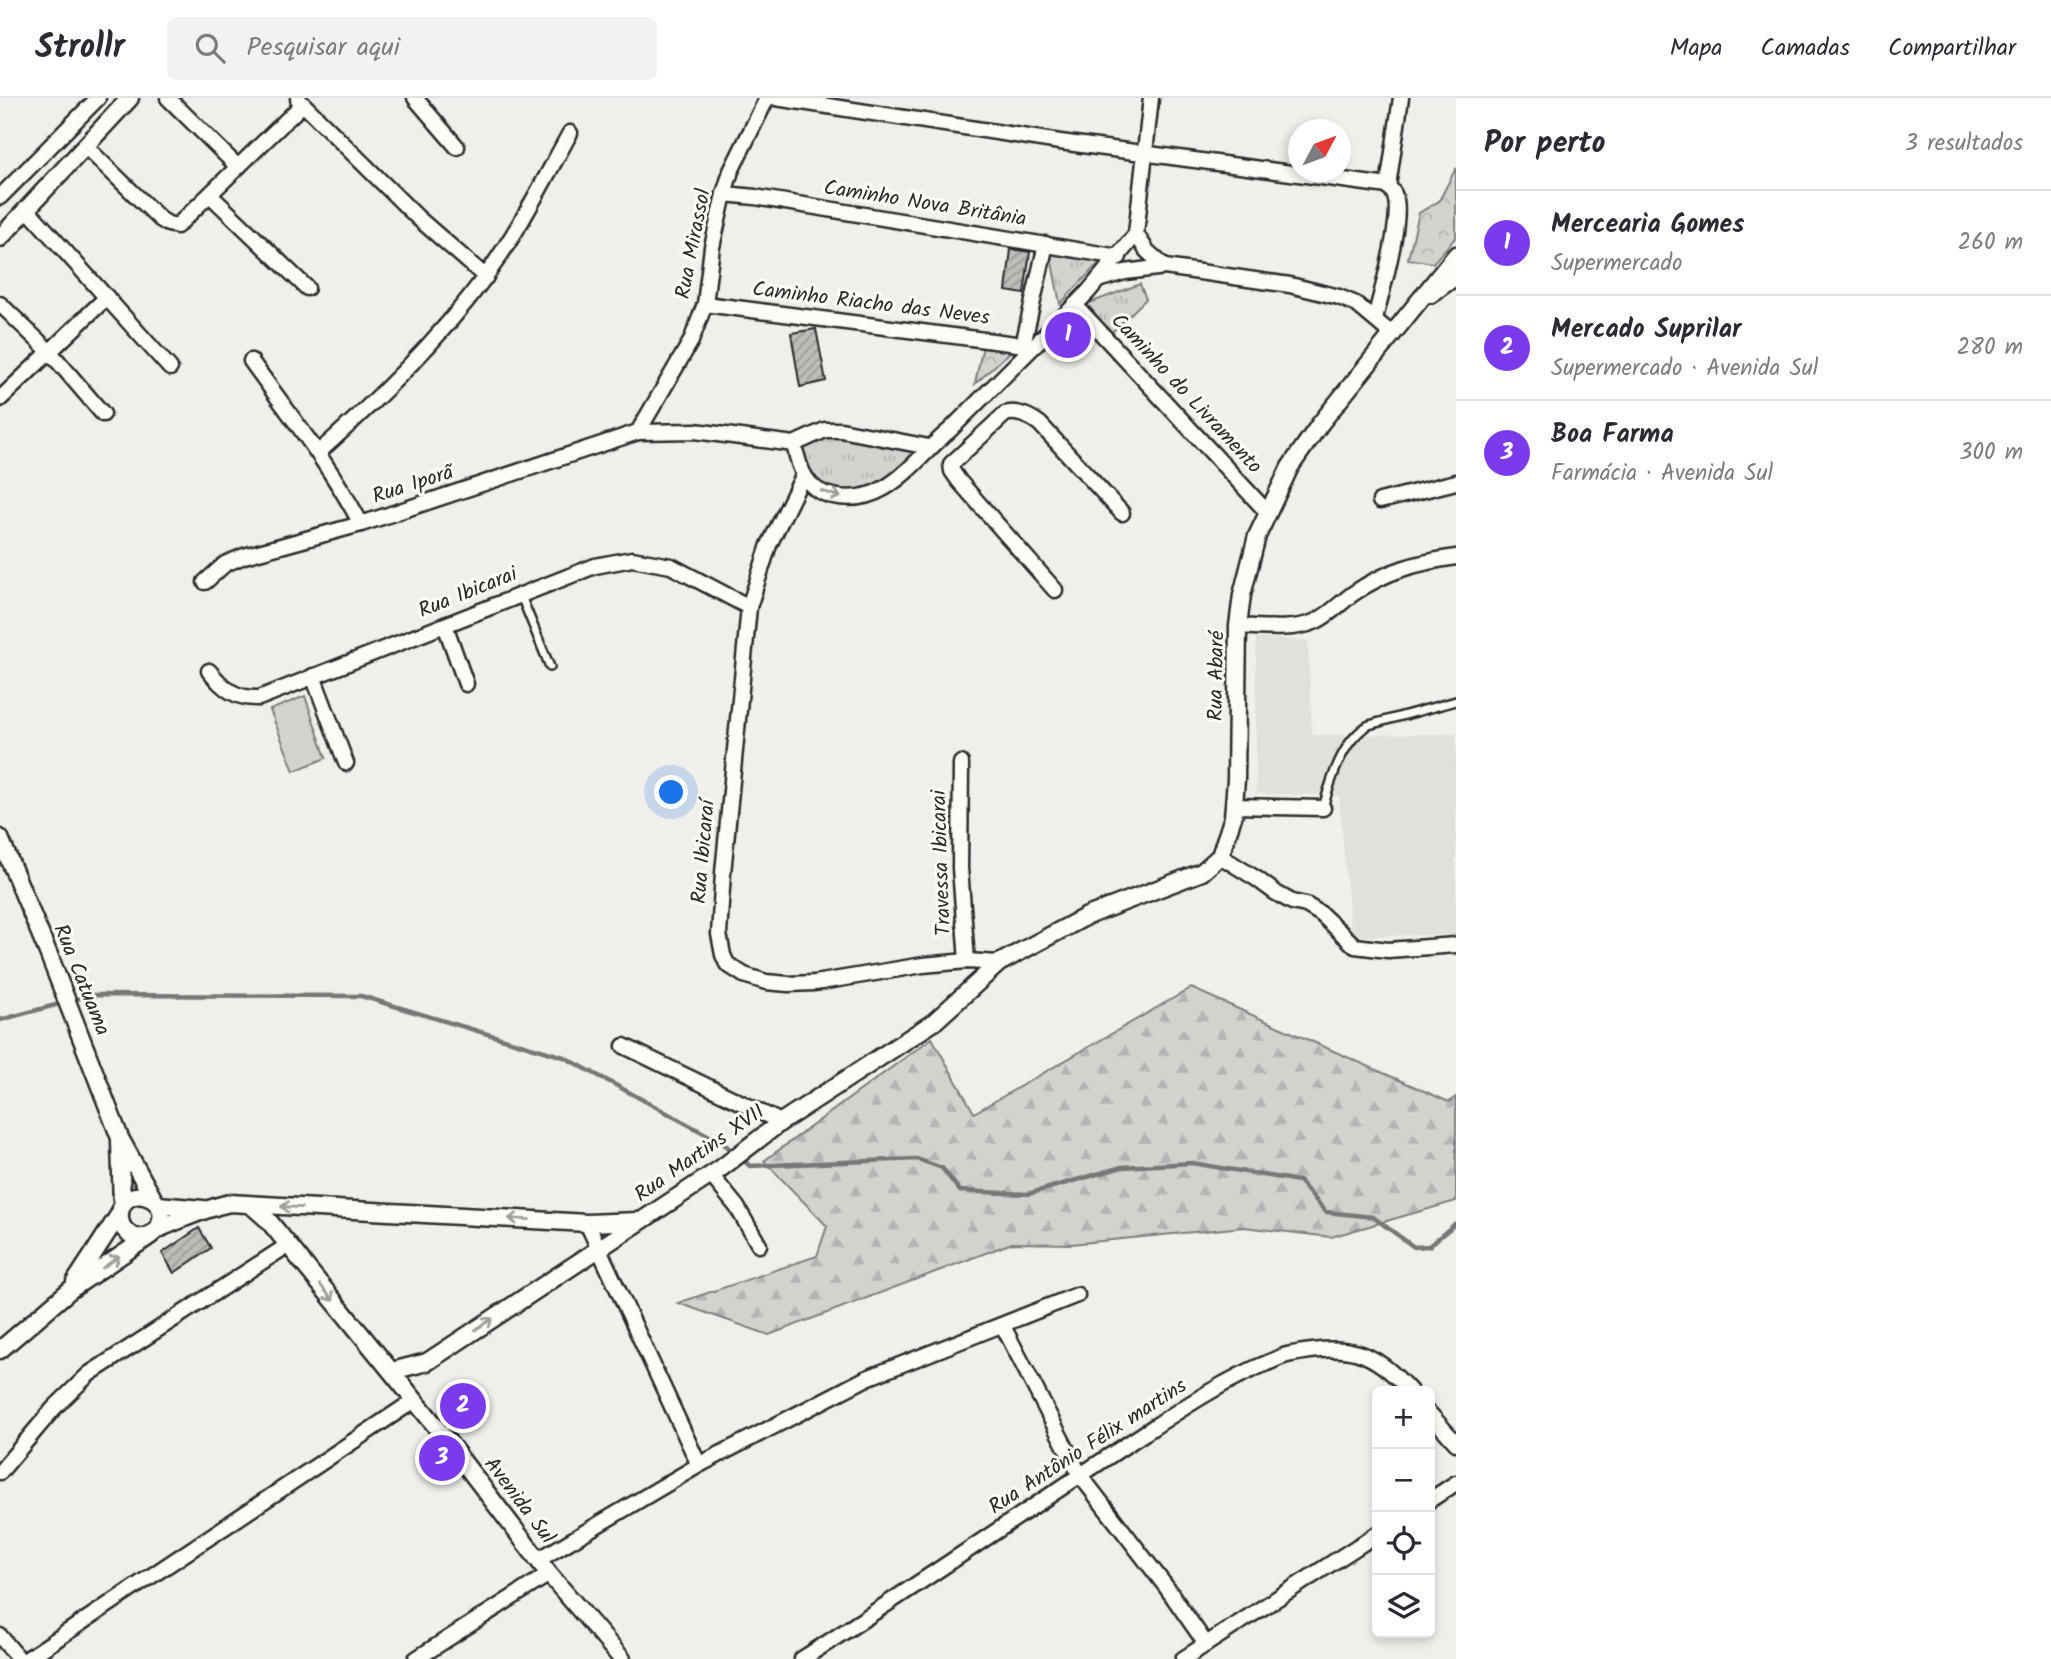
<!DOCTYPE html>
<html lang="pt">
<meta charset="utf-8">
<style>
:root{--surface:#fff;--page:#f2f2f3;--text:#2b2b33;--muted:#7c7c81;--line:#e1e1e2;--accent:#7c3aed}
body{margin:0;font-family:Kalam,sans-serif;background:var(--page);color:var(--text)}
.controls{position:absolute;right:21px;bottom:21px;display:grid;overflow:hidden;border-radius:10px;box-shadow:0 4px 10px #0003}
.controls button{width:63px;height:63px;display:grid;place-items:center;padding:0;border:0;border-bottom:2px solid var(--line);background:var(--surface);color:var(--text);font:35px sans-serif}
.compass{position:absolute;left:1288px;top:21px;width:63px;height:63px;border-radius:50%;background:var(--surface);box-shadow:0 4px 10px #0003;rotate:49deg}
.you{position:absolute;left:672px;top:695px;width:24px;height:24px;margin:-18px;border:5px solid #fff;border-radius:50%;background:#1a73e8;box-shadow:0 0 0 10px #1a73e833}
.badge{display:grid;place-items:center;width:46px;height:46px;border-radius:50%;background:var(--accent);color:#fff;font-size:23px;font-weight:700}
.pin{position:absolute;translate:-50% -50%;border:4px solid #fff;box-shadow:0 2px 7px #0006}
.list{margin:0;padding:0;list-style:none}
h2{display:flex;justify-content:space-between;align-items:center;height:91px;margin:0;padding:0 28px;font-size:30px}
h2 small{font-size:23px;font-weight:400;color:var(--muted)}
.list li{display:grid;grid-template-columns:46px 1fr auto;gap:21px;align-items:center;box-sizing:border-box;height:105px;padding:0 28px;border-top:2px solid var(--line)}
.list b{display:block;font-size:26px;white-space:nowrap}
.list p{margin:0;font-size:23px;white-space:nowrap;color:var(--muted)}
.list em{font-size:23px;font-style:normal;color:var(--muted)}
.icon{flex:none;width:38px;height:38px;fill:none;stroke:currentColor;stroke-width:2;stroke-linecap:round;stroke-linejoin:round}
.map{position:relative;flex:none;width:1456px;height:1561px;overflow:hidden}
header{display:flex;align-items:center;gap:42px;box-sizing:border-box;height:98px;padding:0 35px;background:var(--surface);border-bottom:2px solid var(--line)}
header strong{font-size:33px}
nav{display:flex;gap:38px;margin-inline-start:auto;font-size:24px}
.search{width:490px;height:63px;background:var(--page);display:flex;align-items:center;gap:18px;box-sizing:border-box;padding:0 24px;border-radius:10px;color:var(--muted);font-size:26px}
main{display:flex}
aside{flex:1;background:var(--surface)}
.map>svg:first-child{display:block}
</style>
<header>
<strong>Strollr</strong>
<div class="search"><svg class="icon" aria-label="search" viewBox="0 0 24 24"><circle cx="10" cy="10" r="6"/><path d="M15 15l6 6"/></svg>Pesquisar aqui</div>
<nav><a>Mapa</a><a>Camadas</a><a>Compartilhar</a></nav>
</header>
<main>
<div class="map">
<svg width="1456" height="1561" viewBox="0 0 1456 1561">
<defs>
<pattern id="grass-tufts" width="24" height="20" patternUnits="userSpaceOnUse" patternTransform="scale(1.75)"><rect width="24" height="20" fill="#d3d2cf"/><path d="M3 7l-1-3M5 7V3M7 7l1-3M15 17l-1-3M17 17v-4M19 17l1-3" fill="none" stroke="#b5b4b2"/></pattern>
<pattern id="forest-firs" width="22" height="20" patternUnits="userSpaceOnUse" patternTransform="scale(1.75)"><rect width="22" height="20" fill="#d3d2cf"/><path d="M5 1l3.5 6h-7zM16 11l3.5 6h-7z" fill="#b5b4b2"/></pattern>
<pattern id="park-crowns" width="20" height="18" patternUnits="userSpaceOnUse" patternTransform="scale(1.75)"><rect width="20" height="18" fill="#d3d2cf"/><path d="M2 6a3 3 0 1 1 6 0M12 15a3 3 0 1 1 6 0" fill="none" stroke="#b5b4b2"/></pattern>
<pattern id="building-hatch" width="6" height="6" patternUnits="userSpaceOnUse" patternTransform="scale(1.75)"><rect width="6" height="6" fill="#bdbcb8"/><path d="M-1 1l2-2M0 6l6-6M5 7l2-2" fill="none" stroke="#9a9996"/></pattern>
</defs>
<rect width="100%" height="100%" fill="#f0efeb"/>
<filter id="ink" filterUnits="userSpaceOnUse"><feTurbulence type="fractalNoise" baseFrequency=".0143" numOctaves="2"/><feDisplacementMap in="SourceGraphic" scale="14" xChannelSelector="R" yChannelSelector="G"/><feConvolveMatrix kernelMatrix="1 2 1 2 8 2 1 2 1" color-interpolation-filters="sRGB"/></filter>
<g filter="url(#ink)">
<polygon fill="#e1e0dc" points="1256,540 1308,542 1312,637 1456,636 1456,837 1351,838 1339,697 1256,696"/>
<g fill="url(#grass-tufts)" stroke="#7f7e7d" stroke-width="2">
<polygon points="1050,154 1101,163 1060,206"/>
<polygon points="1140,186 1146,201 1111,235 1087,206"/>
<path d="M824 334 934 348 879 393 843 394 795 378C797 353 802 347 824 334Z"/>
</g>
<polygon fill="url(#forest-firs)" stroke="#7f7e7d" stroke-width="2" points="1191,890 1449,1004 1456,999 1456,1103 1331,1139 1244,1129 1071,1146 1012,1145 769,1237 678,1205 817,1158 827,1128 764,1063 932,940 974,1015"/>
<g fill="url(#park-crowns)" stroke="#7f7e7d" stroke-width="2">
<polygon points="1456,70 1456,139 1433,165 1408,161 1419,115 1439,103"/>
<polygon points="983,247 1011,253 975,286"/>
</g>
<polygon fill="#d3d2cf" stroke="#7f7e7d" stroke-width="2" points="305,598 326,660 294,673 270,612"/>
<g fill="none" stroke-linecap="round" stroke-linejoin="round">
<g stroke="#777775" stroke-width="4.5">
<polyline points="72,902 92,897 361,898 564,959 724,1046 735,1055"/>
<polyline points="0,922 63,905"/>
<polyline points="742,1061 750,1068 917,1061 942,1070 960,1093 1028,1096 1122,1069 1192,1065 1299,1083 1326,1114 1373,1119 1414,1149 1429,1148 1456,1125"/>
</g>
</g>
<g fill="url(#building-hatch)" stroke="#2b2b2b" stroke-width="2">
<polygon points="1011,151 1030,154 1024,196 1006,193"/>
<polygon points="816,231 826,283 800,289 791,235"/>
<polygon points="199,1130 211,1150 174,1175 162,1155"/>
</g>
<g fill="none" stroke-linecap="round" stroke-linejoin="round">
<g stroke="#2b2b2b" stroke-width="12">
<g id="service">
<polyline points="521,498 550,569"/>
<path d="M1323 710C1331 682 1342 642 1369 627L1456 603"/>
</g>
</g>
<g stroke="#2b2b2b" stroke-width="19">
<g id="minor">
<polyline points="168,0 238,69"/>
<polyline points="415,0 457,49"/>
<polyline points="776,0 1060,44 1388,88"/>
<polyline points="298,1 418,120 486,179"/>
<polyline points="85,48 160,121 168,126 177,128 303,6"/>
<polyline points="724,96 755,99 1119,159"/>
<polyline points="210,97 307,190"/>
<polyline points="0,99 98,0"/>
<polyline points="27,111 170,270"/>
<polyline points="1136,136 1151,0"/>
<polyline points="1136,136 1147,153 1165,169"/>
<polyline points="1101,181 1125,174 1165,169 1290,187 1339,199 1356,206 1393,237"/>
<polyline points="0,206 50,254 103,316"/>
<polyline points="705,206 1032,248"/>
<polyline points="1075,207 1267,414"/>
<path d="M1375 220C1382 194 1401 126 1396 102 1395 96 1392 92 1388 88L1401 0"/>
<polyline points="1023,247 1046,146"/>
<path d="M251 263C290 317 330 367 361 426"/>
<polyline points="0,301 107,199"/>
<polyline points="638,334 691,243 705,206 712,149 724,96 731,73 767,0"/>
<path d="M794 346C799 370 806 393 833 398 887 410 914 361 950 332L1088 194 1136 136"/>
<path d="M319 354C379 300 437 244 485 179 518 134 543 84 570 35"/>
<polyline points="803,378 769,447 749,509 723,775 719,836 723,857 727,866 744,877 766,884 788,886 815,885 923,867 967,863 999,865"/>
<polyline points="1380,403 1456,384"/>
<polyline points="205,484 225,466 244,458 361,426 638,334 695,333 794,346 825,332 841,332 929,349"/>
<path d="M1055 492 959 383 952 373 951 366 1005 316C1017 312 1031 319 1040 326L1122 415"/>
<polyline points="445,527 466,586"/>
<path d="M1238 528C1262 529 1292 533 1314 524 1329 518 1341 504 1354 495 1388 472 1416 465 1456 459"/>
<path d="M209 573C223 590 235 601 259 600L595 468 632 461 671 468 749 509"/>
<polyline points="313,578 346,665"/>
<polyline points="961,665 960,770 967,863"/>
<polyline points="1234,708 1323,710"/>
<polyline points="1220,758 1257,781 1276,795 1292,804 1306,807 1321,816 1355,848 1388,852 1456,847"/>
<polyline points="624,948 781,1024"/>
<polyline points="711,1077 737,1109 759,1147"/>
<polyline points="587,1125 699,1367"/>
<polyline points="1003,1228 1080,1377 1167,1490 1206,1546"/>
<polyline points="1430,1316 1456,1345"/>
<polyline points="0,1374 54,1310 89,1276 288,1147"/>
<polyline points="1430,1402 1456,1385"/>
<polyline points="538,1462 699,1367 867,1280 1077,1197"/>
<polyline points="0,1538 19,1561"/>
<polyline points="27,1561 415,1302"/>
<polyline points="416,1561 549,1476"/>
<path d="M802 1561C917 1488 1029 1410 1143 1336 1183 1310 1223 1283 1267 1265 1275 1262 1283 1257 1292 1256 1348 1246 1371 1250 1410 1293"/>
<polyline points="1183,1561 1377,1436"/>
</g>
</g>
<g stroke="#2b2b2b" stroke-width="21">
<g id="tertiary">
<polyline points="0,140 130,0"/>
<polyline points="1431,196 1456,178"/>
<polyline points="0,740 49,857 120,1040 154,1102"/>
<polyline points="120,1043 122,1108"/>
<polyline points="158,1107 203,1111"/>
<polyline points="251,1107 268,1122 434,1326 549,1476 622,1561"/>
<path d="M157 1132C177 1099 124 1083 120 1115 119 1123 122 1130 128 1135 132 1138 138 1140 143 1139 151 1138 156 1132 163 1129 185 1120 206 1110 230 1105L587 1125 638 1123"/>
<polyline points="75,1184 120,1115"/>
<polyline points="0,1252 70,1192 151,1137"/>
<polyline points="392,1273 427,1264 720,1071 781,1024 934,924 999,865 1087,818 1202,774 1220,758 1233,719 1236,682 1238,528 1242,497 1257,438 1290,369 1320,326 1456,157"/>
</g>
</g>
<use href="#service" stroke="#fdfcf7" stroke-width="7"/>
<use href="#minor" stroke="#fdfcf7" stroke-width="14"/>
<use href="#tertiary" stroke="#fdfcf7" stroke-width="16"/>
</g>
<defs><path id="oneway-shaft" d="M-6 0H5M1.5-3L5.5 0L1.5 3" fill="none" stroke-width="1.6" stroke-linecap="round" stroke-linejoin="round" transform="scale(1.75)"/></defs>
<g stroke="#9e9e9b">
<use href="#oneway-shaft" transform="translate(831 396) rotate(17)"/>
<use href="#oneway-shaft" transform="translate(291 1109) rotate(-177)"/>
<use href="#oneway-shaft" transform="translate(519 1121) rotate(-177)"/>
<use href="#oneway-shaft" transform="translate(111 1164) rotate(-35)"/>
<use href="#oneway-shaft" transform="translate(327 1195) rotate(51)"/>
<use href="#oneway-shaft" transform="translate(484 1226) rotate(-34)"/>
</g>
</g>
<g text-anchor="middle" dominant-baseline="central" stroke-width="6" stroke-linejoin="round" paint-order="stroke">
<g font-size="21" fill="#2b2b2b" stroke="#fdfcf7">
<text transform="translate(925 106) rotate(9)">Caminho Nova Britânia</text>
<text transform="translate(694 146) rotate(-79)">Rua Mirassol</text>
<text transform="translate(871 206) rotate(7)">Caminho Riacho das Neves</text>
<text transform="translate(1186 296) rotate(47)">Caminho do Livramento</text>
<text transform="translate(413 387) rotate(-18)">Rua Iporã</text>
<text transform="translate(468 495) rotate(-22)">Rua Ibicarai</text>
<text transform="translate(1217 578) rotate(-89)">Rua Abaré</text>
<text transform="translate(704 754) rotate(-85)">Rua Ibicaraí</text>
<text transform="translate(942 765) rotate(-92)">Travessa Ibicarai</text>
<text transform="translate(81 882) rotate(68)">Rua Catuama</text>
<text transform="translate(700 1056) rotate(-35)">Rua Martins XVII</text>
<text transform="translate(1088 1349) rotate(-33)">Rua Antônio Félix martins</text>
<text transform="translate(519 1403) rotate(53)">Avenida Sul</text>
</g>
</g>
</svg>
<div class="controls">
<button>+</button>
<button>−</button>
<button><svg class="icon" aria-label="locate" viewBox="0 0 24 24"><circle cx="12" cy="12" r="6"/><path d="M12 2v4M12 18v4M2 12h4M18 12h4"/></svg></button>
<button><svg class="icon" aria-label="layers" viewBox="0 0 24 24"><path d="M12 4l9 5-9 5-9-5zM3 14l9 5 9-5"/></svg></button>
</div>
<svg class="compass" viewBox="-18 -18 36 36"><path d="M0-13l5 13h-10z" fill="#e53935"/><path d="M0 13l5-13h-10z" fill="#7c7c81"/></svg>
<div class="you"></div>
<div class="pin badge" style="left:1068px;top:237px">1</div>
<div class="pin badge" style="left:463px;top:1308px">2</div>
<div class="pin badge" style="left:442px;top:1360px">3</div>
</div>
<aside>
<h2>Por perto<small>3 resultados</small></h2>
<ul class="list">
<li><span class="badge">1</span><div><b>Mercearia Gomes</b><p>Supermercado</p></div><em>260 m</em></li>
<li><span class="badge">2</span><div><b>Mercado Suprilar</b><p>Supermercado · Avenida Sul</p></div><em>280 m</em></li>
<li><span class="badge">3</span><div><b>Boa Farma</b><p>Farmácia · Avenida Sul</p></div><em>300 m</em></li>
</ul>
</aside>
</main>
